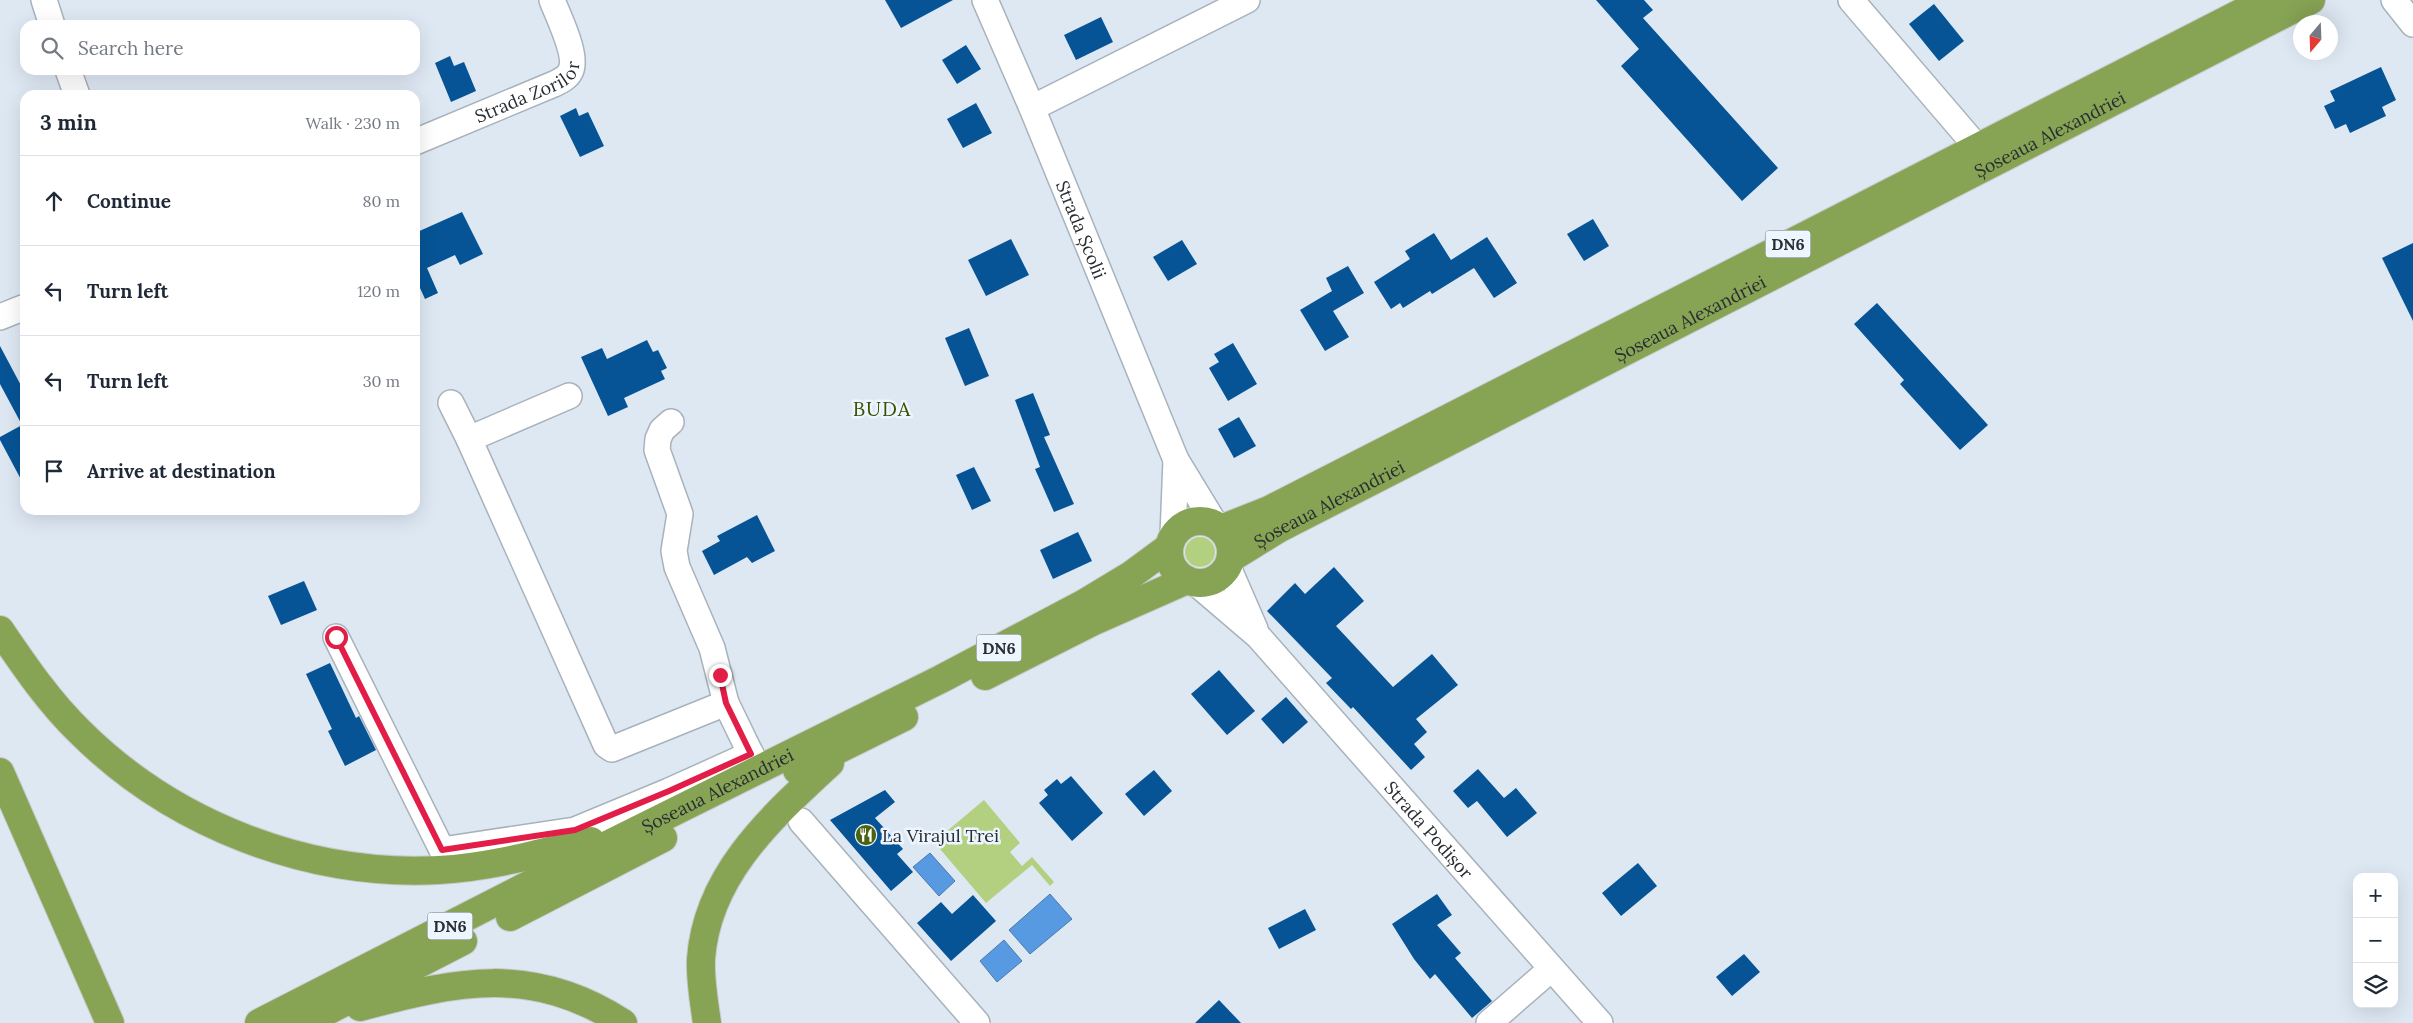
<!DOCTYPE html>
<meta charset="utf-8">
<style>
:root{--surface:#fff;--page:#f2f2f3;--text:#1f2937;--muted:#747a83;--line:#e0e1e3}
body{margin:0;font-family:Lora,serif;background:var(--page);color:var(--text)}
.controls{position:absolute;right:15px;bottom:15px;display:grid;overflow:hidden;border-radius:10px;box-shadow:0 5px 20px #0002}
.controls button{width:45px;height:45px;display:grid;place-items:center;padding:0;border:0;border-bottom:1px solid var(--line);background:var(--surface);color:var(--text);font:25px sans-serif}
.compass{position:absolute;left:2293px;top:15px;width:45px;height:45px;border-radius:50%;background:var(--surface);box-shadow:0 5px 20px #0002;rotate:199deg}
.stop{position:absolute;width:15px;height:15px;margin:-11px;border:4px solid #e11d48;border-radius:50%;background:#fff}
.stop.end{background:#e11d48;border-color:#fff;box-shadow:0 1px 5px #0008}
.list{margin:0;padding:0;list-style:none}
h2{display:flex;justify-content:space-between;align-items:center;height:65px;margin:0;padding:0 20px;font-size:21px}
h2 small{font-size:16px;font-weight:400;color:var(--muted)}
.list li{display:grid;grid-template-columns:32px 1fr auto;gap:15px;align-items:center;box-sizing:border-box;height:90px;padding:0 20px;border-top:1px solid var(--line)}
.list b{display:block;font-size:19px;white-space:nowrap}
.list em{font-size:16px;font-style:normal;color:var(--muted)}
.icon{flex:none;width:28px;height:28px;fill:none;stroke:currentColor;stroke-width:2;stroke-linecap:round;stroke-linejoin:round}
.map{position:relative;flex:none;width:2413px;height:1023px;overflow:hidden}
.search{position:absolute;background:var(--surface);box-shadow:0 5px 20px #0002;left:20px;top:20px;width:400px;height:55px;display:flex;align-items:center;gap:12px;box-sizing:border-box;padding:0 18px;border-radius:15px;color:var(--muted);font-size:19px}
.panel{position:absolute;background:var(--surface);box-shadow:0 5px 20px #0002;left:20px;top:90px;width:400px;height:425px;border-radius:15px}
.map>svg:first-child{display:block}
</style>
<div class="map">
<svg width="2413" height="1023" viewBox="0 0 2413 1023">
<rect width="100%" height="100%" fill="#dee8f3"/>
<g fill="#b3d081">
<circle cx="1200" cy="552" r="15"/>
<polygon points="984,800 1020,843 1010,852 1022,866 1032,857 1054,882 1050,886 1032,865 986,903 934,842"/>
</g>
<g fill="#579ae1" stroke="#4a7aac">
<polygon points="930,853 955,881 939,896 913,867"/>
<polygon points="1050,894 1072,919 1030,954 1009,930"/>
<polygon points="1004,940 1022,961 997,982 980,961"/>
</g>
<g fill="#065495">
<polygon points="885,0 953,0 901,28"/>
<polygon points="1596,0 1644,0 1653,10 1643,18 1778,168 1742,201 1621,66 1639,49"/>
<polygon points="1934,4 1964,41 1939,61 1909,24"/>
<polygon points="1101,17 1113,42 1076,60 1064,35"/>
<polygon points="966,45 981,69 957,84 942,60"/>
<polygon points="450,56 454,66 464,62 476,91 451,102 435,63"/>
<polygon points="2381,67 2396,100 2382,107 2386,116 2350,133 2346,124 2335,129 2324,106 2335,101 2330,91"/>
<polygon points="976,103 992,133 963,148 947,119"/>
<polygon points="576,108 579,116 588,112 604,146 580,157 560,116"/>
<polygon points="462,212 483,254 460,265 455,255 427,268 438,293 425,299 415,277 415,233"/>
<polygon points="1593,219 1609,246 1584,261 1567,234"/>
<polygon points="1434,233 1451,260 1487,237 1517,283 1494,298 1474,268 1432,294 1430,291 1403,308 1400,303 1391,309 1374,282 1410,259 1405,251"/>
<polygon points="1011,239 1029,275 986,296 968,260"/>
<polygon points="1182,240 1197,264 1168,281 1153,257"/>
<polygon points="2413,243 2413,321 2382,258"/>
<polygon points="1348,266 1364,293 1333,311 1349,337 1325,351 1300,310 1332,291 1326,278"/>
<polygon points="1877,303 1988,425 1960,450 1900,384 1904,380 1854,324"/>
<polygon points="969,328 989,376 965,386 945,338"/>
<polygon points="647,340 653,352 658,350 667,368 661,371 665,379 624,398 628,407 608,416 581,357 602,348 607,359"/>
<polygon points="1233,343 1257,384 1228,401 1209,368 1219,362 1214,354"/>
<polygon points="0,346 25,393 25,487 0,440 0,437 22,425 0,384"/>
<polygon points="1033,393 1050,435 1044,437 1074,504 1054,512 1035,469 1040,467 1015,400"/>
<polygon points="1239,417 1256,446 1234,458 1218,429"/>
<polygon points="974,467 991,501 972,510 956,475"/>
<polygon points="757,515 775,551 752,563 747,557 714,575 702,551 720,541 717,536"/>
<polygon points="1078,532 1092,561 1053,579 1040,550"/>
<polygon points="1334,567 1364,601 1336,626 1393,687 1432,654 1458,685 1416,719 1427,732 1414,744 1425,757 1411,770 1353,707 1351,709 1326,683 1332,678 1267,611 1295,583 1305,594"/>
<polygon points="304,581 317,610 281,625 268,596"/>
<polygon points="330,663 356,718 359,716 376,750 345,766 328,731 332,729 306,674"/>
<polygon points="1219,670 1255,711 1227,735 1191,694"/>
<polygon points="1286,697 1308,722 1283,744 1261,719"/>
<polygon points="1478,769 1504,798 1516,788 1537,813 1507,837 1477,801 1468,808 1453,791"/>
<polygon points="1154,770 1172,791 1144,816 1125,794"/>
<polygon points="1071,776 1103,813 1072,841 1039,803 1048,795 1044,790 1057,779 1061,784"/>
<polygon points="885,790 895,802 875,818 903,849 897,854 913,872 891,891 830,820"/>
<polygon points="1638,863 1657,886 1621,916 1602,893"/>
<polygon points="1437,894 1452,915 1437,925 1461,953 1455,958 1492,1001 1472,1018 1435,974 1430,979 1414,959 1392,924"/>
<polygon points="973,895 996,921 951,961 917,923 941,902 952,914"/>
<polygon points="1305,909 1316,930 1279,949 1268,928"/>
<polygon points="1744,954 1760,972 1732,996 1716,977"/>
<polygon points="1219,1000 1241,1023 1195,1023"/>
</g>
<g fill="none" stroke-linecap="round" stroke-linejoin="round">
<g stroke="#a8b2bc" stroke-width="28">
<g id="minor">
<polyline points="44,0 52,25"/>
<path id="s1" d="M985 0 1032 108 1176 460 1215 524"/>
<polyline points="1851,0 1977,147"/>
<polyline points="2394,0 2413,24"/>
<polyline points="68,70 77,95"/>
<polyline points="1032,108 1247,0"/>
<path id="s2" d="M415 142 554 84C560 81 567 78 570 72 579 57 558 16 552 0"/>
<polyline points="0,317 25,307"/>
<polyline points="569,396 469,439 606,745 612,749 726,703"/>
<polyline points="451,403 469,439"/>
<polyline points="671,422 662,430 658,439 657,450 680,514 674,551 677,567 712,648 726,703 758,769"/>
<polyline points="1173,535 1176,460"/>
<polyline points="1228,567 1255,629"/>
<path id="s3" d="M1196 583 1258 636 1600 1023"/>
<polyline points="336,637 442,850 575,830 669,791 751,754"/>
<polyline points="801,821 977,1023"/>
<polyline points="1489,1023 1551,969"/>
</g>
</g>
<g stroke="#c8c9ca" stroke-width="30">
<g id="highway">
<circle cx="1200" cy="552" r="31"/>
<polyline points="1221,529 1269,510 2266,0"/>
<path id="s4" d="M1231 558 1278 529 2311 0"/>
<path d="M0 630C24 665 48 701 79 731 172 824 307 877 439 870 491 867 541 853 591 841"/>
<polyline points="985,676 1092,622 1187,580"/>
<polyline points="797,770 904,717"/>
<polyline points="0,772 110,1023"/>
<polyline points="510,917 663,838"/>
<path d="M360 1007C457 981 532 964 623 1023"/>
<path id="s5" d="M259 1023 601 848 941 679 1083 604 1131 575 1169 547"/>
<polyline points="304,1023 463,941"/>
<path d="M707 1023C704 1002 700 980 701 959 707 874 772 817 830 763"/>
</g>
</g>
<use href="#minor" stroke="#fff" stroke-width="25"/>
<use href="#highway" stroke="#87a354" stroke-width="28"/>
</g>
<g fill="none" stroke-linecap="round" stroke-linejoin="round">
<polyline stroke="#e11d48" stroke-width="6" points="336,637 442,850 575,830 669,791 751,754 726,703 720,675"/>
</g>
<defs>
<g id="restaurant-disc" transform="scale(1.125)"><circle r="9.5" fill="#4a6311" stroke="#edf5fe"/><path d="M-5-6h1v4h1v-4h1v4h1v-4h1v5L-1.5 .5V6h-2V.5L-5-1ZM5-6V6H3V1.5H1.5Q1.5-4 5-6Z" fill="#fff"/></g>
</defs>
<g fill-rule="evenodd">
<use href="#restaurant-disc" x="866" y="835"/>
</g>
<g text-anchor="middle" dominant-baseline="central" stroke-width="5" stroke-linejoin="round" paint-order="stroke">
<g fill="#edf5fe" stroke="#646a6f" stroke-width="1">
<rect x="1765.5" y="230.5" width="45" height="27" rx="4"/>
<rect x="976.5" y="634.5" width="45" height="27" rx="4"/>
<rect x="427.5" y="912.5" width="45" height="27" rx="4"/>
</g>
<g font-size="16" font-weight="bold" fill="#2a2e32">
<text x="1788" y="244">DN6</text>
<text x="999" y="648">DN6</text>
<text x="450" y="926">DN6</text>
</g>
<g font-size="18" fill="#2a2e32" stroke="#edf5fe">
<text stroke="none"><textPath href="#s2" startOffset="124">Strada Zorilor</textPath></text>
<text stroke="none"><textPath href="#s4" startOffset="922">Șoseaua Alexandriei</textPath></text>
<text stroke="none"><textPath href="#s1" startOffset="249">Strada Școlii</textPath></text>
<text stroke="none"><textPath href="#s4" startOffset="518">Șoseaua Alexandriei</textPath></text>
<text stroke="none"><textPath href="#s4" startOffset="112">Șoseaua Alexandriei</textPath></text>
<text stroke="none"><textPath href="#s5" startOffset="514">Șoseaua Alexandriei</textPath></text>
<text stroke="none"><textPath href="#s3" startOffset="340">Strada Podișor</textPath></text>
</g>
<g font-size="18" fill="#2a2e32" stroke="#edf5fe" text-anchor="start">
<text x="882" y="835">La Virajul Trei</text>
</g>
<g font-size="20" letter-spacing="1" fill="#3b5001" stroke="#edf5fe">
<text x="882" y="408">BUDA</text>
</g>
</g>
</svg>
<div class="controls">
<button>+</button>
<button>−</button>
<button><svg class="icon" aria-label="layers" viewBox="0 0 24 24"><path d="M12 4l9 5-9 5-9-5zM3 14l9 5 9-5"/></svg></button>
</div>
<svg class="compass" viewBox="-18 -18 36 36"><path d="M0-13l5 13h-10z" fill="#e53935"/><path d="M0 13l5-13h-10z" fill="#747a83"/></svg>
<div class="stop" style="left:336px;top:637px"></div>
<div class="stop end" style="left:720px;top:675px"></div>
<div class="search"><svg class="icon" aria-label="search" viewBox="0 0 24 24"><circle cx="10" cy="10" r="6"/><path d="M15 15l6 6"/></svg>Search here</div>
<section class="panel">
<h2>3 min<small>Walk · 230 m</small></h2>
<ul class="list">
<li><svg class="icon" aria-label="ahead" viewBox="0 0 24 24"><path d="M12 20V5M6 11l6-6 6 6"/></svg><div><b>Continue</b></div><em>80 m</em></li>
<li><svg class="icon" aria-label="left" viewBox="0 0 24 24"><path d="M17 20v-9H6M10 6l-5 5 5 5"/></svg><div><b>Turn left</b></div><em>120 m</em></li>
<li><svg class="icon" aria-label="left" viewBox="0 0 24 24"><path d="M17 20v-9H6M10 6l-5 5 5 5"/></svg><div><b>Turn left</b></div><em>30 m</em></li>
<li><svg class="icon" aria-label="arrive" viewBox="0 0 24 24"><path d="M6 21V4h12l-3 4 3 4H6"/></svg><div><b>Arrive at destination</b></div></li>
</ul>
</section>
</div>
